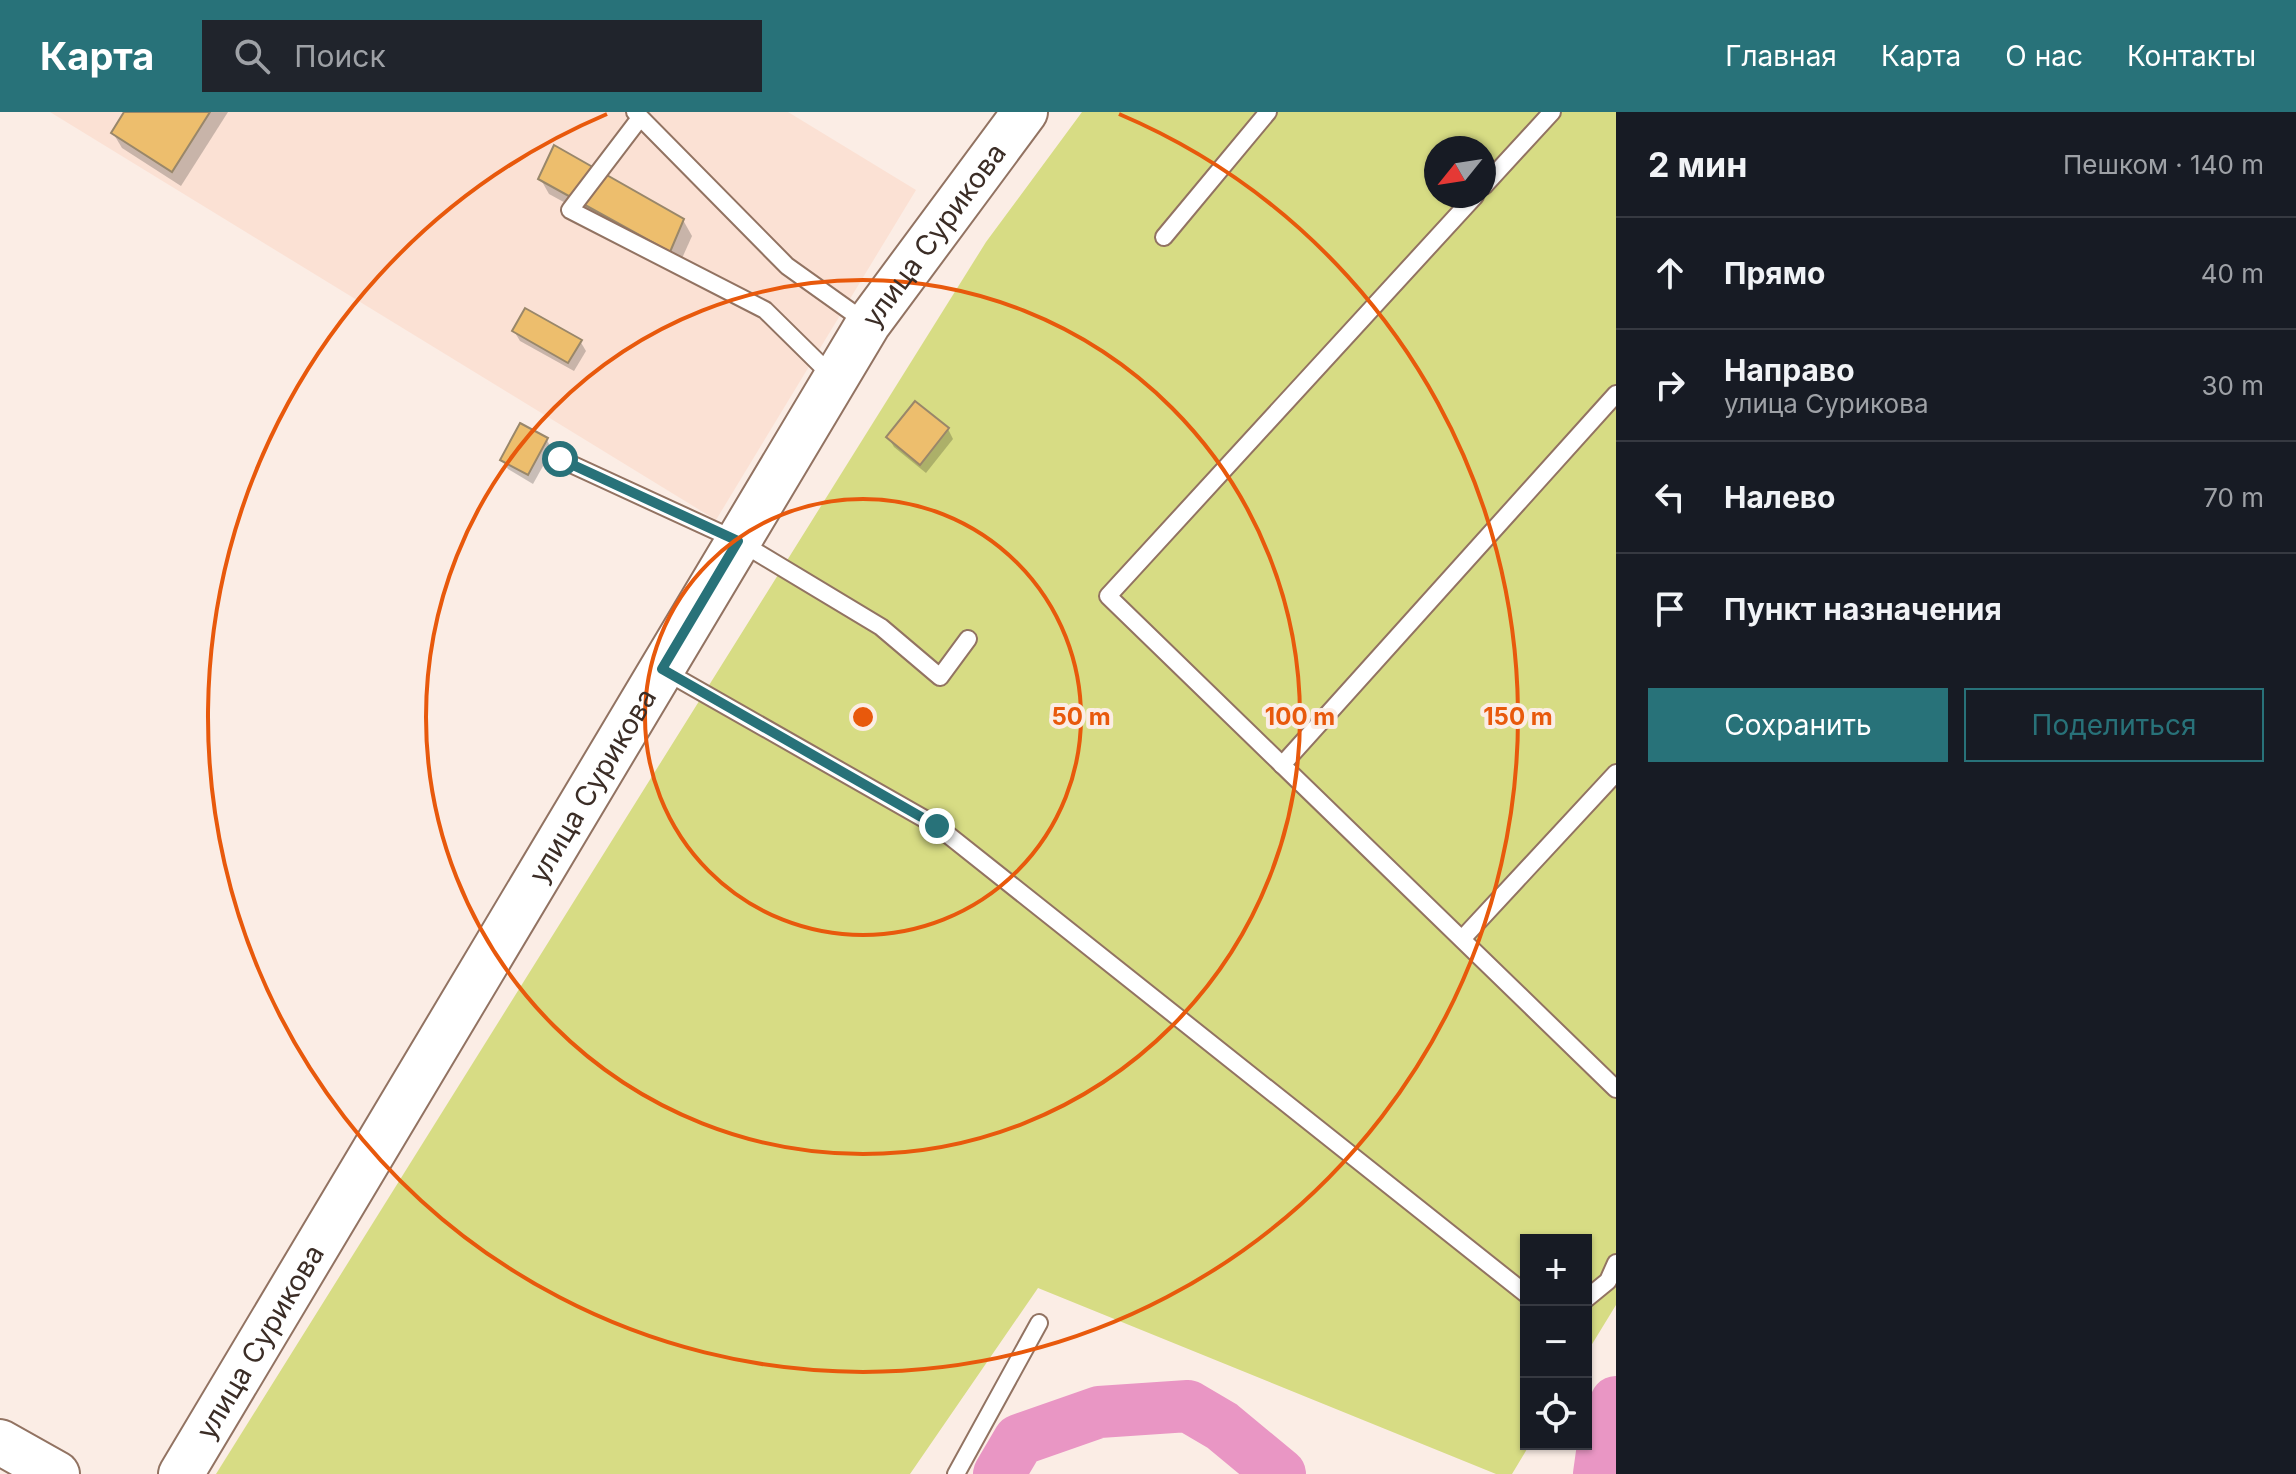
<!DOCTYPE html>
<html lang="ru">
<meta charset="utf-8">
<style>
:root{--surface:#171b24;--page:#20242c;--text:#f1f3f6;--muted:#9ea1a6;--line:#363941;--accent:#287279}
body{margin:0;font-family:Inter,sans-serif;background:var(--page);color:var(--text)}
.controls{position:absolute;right:24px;bottom:24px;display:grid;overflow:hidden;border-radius:0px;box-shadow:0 2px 6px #0004}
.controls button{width:72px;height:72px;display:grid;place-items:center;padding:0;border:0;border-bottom:2px solid var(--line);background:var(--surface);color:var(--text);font:40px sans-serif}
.compass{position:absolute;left:1424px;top:24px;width:72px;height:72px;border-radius:50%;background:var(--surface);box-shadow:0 2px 6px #0004;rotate:240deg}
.stop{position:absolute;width:24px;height:24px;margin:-18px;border:6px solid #287279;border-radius:50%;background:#fff}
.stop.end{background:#287279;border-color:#fff;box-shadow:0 2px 8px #0008}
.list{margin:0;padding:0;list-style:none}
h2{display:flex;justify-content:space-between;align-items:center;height:104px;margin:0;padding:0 32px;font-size:34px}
h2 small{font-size:26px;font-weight:400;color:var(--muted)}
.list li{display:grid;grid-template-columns:52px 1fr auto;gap:24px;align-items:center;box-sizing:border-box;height:112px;padding:0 32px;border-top:2px solid var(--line)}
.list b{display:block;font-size:30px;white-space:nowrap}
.list p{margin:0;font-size:26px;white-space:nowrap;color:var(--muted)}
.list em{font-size:26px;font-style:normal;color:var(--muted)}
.actions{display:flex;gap:16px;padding:24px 32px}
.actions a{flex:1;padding:18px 0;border:2px solid var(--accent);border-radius:0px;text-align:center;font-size:28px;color:var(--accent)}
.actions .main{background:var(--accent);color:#fff}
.icon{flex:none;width:44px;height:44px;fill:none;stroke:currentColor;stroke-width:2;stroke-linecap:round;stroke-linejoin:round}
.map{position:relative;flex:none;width:1616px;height:1362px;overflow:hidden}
header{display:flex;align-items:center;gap:48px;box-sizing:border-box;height:112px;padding:0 40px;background:var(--accent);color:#fff}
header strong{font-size:38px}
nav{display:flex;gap:44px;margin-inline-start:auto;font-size:28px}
.search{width:560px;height:72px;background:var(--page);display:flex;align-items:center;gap:20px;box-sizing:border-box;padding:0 28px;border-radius:0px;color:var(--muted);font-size:30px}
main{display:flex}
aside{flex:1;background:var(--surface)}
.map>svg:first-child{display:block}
</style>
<header>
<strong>Карта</strong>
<div class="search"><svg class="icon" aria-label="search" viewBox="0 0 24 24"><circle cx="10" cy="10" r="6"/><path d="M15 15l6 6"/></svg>Поиск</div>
<nav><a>Главная</a><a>Карта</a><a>О нас</a><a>Контакты</a></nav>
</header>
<main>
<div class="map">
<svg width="1616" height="1362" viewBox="0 0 1616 1362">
<rect width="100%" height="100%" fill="#fbede5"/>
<polygon fill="#fbe1d4" points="50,0 788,0 916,78 716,408"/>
<path fill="#d7dc84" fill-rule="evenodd" d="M1082 0H1616V1193L1586 1242V1128H1526V1332H1530L1512 1362H1496L1038 1176 910 1362H216L986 130ZM1436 36H1484V84H1436Z"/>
<g fill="#0003">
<polygon points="126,0 228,0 181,74 122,36 113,21"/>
<polygon points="540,66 683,108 692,124 679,153 549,82"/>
<polygon points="514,219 580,229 586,239 574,259 520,229"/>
<polygon points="948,317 953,327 926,361 894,335 888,325"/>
<polygon points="547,328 552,338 533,372 508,357 502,348"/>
</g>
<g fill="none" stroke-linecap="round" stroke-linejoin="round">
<g stroke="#e996c4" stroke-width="52">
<polyline points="999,1362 1019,1328 1099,1300 1188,1294 1222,1314 1280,1362"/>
<polyline points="1599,1362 1605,1319 1616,1290"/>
</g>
</g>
<g fill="#edbe6d" stroke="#99876a" stroke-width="2">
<polygon points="124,0 210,0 172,60 111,21"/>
<polygon points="554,33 684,107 670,140 538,67"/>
<polygon points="525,196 582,228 568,251 512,219"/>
<polygon points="915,289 949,316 920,353 886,325"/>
<polygon points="520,311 548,326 528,363 500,348"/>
</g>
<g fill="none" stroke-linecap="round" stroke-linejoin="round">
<g stroke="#927362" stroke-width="20">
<g id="service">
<polyline points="635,0 787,154 867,211"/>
<polyline points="640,6 570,98 765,198 833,265"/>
<polyline points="1484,74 1552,0"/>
<polyline points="1475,84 1108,484 1616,977"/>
<polyline points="1164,125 1268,0"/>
<polyline points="560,347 738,429 881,515 940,565 968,527"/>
<polyline points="663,558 937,714 1526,1182"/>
<polyline points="1282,653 1616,282"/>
<polyline points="1462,827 1616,661"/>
<polyline points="1586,1187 1608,1169 1616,1151"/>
<polyline points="956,1362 1039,1211"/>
</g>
</g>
<g stroke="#927362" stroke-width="48">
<g id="secondary">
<polyline points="0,1330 57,1362"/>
<path id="s1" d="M181 1362 868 212 1025 0"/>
</g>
</g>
<use href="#service" stroke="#fff" stroke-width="16"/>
<use href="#secondary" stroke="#fff" stroke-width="44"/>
</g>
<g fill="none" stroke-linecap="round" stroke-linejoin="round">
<polyline stroke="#287279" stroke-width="10" points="560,347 738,429 662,557 937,714"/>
</g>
<g fill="none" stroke="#e8590c" stroke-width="4">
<circle cx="863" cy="605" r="218"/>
<circle cx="863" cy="605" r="437"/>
<path d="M1119 2A655 655 0 1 1 607 2"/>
</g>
<g text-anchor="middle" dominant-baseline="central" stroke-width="8" stroke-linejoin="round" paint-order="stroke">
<g font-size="28" fill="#3b2d26" stroke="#fbede5">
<text stroke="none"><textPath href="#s1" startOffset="1450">улица Сурикова</textPath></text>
<text stroke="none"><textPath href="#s1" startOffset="802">улица Сурикова</textPath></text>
<text stroke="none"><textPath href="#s1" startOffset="154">улица Сурикова</textPath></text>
</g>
</g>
<circle cx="863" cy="605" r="12" fill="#e8590c" stroke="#fbede5" stroke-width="4"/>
<g font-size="24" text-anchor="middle" font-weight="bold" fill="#e8590c" stroke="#fbede5" stroke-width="8" stroke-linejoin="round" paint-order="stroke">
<text x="1081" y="613">50 m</text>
<text x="1300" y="613">100 m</text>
<text x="1518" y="613">150 m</text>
</g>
</svg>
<div class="controls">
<button>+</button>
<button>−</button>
<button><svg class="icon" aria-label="locate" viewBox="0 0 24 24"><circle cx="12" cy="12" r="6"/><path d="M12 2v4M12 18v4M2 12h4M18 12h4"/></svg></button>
</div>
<svg class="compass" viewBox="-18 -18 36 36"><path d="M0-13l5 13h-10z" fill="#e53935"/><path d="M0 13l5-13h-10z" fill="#9ea1a6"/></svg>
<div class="stop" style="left:560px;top:347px"></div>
<div class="stop end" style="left:937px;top:714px"></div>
</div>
<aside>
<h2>2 мин<small>Пешком · 140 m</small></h2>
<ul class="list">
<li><svg class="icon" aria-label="ahead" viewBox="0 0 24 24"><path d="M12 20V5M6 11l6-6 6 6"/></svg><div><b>Прямо</b></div><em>40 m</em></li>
<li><svg class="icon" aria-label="right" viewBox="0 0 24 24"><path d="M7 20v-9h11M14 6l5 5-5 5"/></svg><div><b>Направо</b><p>улица Сурикова</p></div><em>30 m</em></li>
<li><svg class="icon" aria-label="left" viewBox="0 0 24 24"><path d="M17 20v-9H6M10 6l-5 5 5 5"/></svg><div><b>Налево</b></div><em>70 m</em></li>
<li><svg class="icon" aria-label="arrive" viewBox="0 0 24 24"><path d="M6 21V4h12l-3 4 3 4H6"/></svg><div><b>Пункт назначения</b></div></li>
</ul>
<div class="actions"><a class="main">Сохранить</a><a>Поделиться</a></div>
</aside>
</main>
